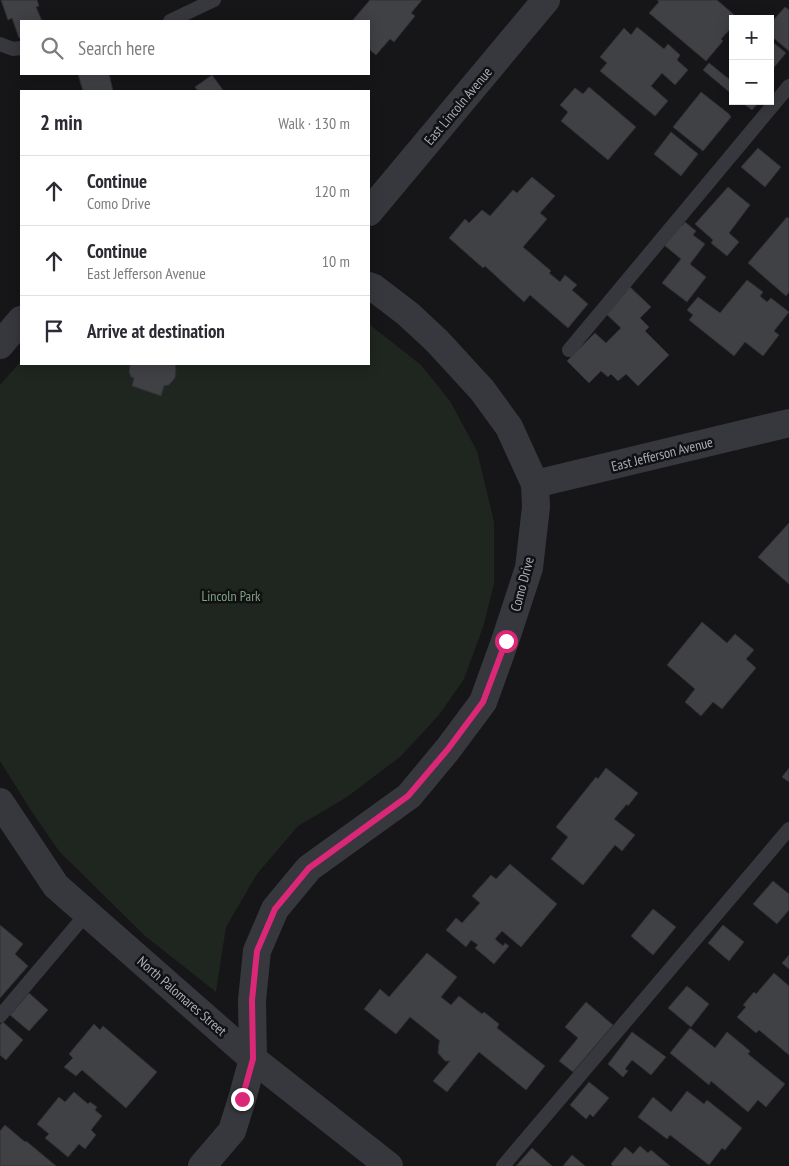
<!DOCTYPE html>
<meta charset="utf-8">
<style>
:root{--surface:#fff;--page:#f2f2f3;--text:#2b2b33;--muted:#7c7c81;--line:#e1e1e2}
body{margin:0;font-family:"PT Sans Narrow",sans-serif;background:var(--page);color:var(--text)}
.controls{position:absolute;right:15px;top:15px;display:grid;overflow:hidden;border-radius:0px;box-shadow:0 2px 12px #0003}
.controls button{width:45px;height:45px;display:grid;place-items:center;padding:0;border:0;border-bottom:1px solid var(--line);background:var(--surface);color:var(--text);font:25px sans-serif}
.stop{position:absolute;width:15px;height:15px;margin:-11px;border:4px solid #db2777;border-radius:50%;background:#fff}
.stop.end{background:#db2777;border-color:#fff;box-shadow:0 1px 5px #0008}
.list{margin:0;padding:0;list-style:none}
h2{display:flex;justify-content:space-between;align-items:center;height:65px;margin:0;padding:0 20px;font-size:21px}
h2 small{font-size:16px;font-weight:400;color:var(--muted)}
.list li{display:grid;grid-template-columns:32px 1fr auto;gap:15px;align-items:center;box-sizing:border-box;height:70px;padding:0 20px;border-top:1px solid var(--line)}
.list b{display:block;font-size:19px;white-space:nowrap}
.list p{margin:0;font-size:16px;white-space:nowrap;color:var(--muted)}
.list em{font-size:16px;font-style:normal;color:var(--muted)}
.icon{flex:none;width:28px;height:28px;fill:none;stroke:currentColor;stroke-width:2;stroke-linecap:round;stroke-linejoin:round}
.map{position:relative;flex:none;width:789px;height:1166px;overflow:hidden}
.search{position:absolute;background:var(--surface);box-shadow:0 2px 12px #0003;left:20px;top:20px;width:350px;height:55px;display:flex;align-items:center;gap:12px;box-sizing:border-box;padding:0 18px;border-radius:0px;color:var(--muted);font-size:19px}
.panel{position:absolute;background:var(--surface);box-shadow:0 2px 12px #0003;left:20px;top:90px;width:350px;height:275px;border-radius:0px}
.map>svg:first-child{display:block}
</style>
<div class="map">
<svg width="789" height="1166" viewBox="0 0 789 1166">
<rect width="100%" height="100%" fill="#161618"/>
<polygon fill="#1e261f" points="369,324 421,365 450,401 477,451 494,522 494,584 483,627 464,679 439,715 400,757 347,797 298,826 257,874 226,927 216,992 144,935 59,851 30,809 0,761 0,385 21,361 21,364 369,364"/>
<g fill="#404145" stroke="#303034">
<polygon points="1,0 37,0 39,6 36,7 42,21 21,21 21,37 19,38 12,18 8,20"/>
<polygon points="370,0 422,0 411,13 415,16 394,42 390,39 376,55 370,50 369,52 369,21 352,21"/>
<polygon points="657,0 717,0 739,19 733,19 733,26 721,39 723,41 706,61 649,13 659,2"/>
<polygon points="785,7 789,10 789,51 770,35 770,24"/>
<polygon points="637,27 664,49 668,44 680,55 677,60 688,70 675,85 662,73 651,86 668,101 655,116 600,71 607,63 600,57 624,28 631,35"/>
<polygon points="770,40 786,53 770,72"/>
<polygon points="709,63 729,79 733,74 733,95 703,70"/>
<polygon points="78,74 109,74 113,91 83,91"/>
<polygon points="212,75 223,90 220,91 198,91 195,87"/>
<polygon points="589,87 636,127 608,160 561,121 568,112 560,105 575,88 583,94"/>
<polygon points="701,92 729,114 731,117 703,151 673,127"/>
<polygon points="740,101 760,101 752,110"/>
<polygon points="671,132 698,154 681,176 654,154"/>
<polygon points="758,148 781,167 765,187 741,167"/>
<polygon points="532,177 555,196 540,213 547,219 523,247 551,271 549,273 560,282 565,275 577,285 572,290 588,304 568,328 530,295 524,302 485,266 483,268 449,238 465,219 469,223 482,210 490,216 513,190 517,193"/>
<polygon points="728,187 750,205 729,233 739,242 727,256 711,243 713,240 695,224"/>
<polygon points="787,217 789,219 789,292 786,296 748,263"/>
<polygon points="685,222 696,231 693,235 705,244 690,264 706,277 687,302 662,283 681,259 664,245 680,224 682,226"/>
<polygon points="747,280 763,292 760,296 767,302 771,298 789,312 774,331 779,335 763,356 745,342 734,356 689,320 693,315 687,310 698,297 720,313"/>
<polygon points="628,285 651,307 640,318 649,327 645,331 669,355 638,386 626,374 618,381 611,374 608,377 601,371 589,383 567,361 595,333 606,343 621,328 603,311"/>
<polygon points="130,364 175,364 176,370 175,378 169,385 164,386 161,396 132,386 134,378 131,377 129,372"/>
<polygon points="789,523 789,584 758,557"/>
<polygon points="702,622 727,643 735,634 754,650 746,659 756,668 722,709 713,702 701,716 685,702 695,689 667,665"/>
<polygon points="606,768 638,793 628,806 627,804 614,819 635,835 622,851 615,845 583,885 551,859 568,837 556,827 596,777 598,779"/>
<polygon points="789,768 789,782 782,777"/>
<polygon points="510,864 557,904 521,947 502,931 495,939 503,946 505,943 509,946 494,964 475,948 478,945 471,940 466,947 446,930 456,918 462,923 480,903 472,896 491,875 496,879"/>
<polygon points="773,881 789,894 789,910 777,924 753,904"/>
<polygon points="653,909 676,927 653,955 631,936"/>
<polygon points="0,925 23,944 15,954 28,966 0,998"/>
<polygon points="723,925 744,942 729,961 708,943"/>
<polygon points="427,953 457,977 441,997 451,1005 459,996 482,1014 484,1012 499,1024 497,1028 545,1066 526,1090 479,1052 447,1092 433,1081 450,1061 445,1061 438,1053 439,1043 440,1041 410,1017 396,1034 364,1009 380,989 389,997"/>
<polygon points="789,955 789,969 782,963"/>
<polygon points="774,973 789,986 789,1055 759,1030 756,1033 737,1017 746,1007 743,1005 754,992 756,994"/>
<polygon points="687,986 709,1004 691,1027 668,1008"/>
<polygon points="29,993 48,1010 29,1031 10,1015"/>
<polygon points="586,1002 613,1025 573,1072 559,1061 578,1038 565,1027"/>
<polygon points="3,1022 23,1040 6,1060 0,1055 0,1025"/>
<polygon points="94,1024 100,1030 103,1026 157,1072 126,1108 82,1070 76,1076 64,1067 73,1058 69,1054"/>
<polygon points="690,1028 715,1048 727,1032 750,1051 748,1054 785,1084 766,1107 758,1100 748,1112 711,1081 709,1085 670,1053"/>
<polygon points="632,1032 666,1057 651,1075 632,1060 625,1069 628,1071 623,1077 608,1064"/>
<polygon points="589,1082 609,1098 593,1117 590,1114 586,1119 570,1105"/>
<polygon points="687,1091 704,1104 707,1100 742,1128 725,1150 722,1148 709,1165 670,1135 667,1139 638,1117 653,1097 671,1112"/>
<polygon points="74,1092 88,1104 90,1102 97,1107 95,1110 102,1116 91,1130 96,1135 85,1149 79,1144 68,1157 45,1138 49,1134 37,1124 59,1097 65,1102"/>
<polygon points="5,1125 25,1142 26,1141 56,1166 0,1166 0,1131"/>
<polygon points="640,1146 648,1153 651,1150 670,1166 613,1166 611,1164 625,1147 633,1154"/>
<polygon points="532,1148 552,1166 516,1166"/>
<polygon points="572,1155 585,1166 563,1166"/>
</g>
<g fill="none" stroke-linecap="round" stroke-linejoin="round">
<g stroke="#37383d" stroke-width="14">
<polyline points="170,21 214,0"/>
<polyline points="0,44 13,49 21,48"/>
<polyline points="569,350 789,86"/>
<polyline points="0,1016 87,913"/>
<polyline points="503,1166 789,829"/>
</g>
<g stroke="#37383d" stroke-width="28">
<polyline points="369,212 546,0"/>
<polyline points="0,345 21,320"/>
<polyline points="535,484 789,423"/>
<polyline points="0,802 56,886 253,1059 389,1166"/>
<polyline points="202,1166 232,1131 242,1099 253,1059 252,1000 257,951 275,909 309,868 409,796 448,749 483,702 505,641 529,568 536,507 535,484 509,427 482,390 437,341 408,314 374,288 369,286"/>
</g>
</g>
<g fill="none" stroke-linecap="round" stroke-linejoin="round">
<polyline stroke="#db2777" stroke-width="6" points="242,1099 253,1059 252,1000 257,951 275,909 309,868 408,796 448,749 483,702 506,641"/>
</g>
<g text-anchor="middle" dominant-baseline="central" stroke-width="5" stroke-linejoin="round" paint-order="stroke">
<g font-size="14" fill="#a8adb8" stroke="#111113">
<text transform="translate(458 106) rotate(-50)">East Lincoln Avenue</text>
<text transform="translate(662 454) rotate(-14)">East Jefferson Avenue</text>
<text transform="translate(522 584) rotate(-75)">Como Drive</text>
<text transform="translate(182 996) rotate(41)">North Palomares Street</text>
</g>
<g font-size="14" fill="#7fa381" stroke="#111113">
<text x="231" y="596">Lincoln Park</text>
</g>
</g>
</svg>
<div class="controls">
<button>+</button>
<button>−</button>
</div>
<div class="stop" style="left:506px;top:641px"></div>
<div class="stop end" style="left:242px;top:1099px"></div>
<div class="search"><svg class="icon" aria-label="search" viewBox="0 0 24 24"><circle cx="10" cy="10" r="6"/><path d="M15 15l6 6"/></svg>Search here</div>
<section class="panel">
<h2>2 min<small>Walk · 130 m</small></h2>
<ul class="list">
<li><svg class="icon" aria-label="ahead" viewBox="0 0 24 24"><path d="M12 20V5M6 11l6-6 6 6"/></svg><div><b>Continue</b><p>Como Drive</p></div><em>120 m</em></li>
<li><svg class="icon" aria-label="ahead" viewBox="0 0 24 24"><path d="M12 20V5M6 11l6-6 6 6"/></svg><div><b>Continue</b><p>East Jefferson Avenue</p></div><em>10 m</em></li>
<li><svg class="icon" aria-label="arrive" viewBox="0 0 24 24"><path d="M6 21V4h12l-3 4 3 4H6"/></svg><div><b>Arrive at destination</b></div></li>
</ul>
</section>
</div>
